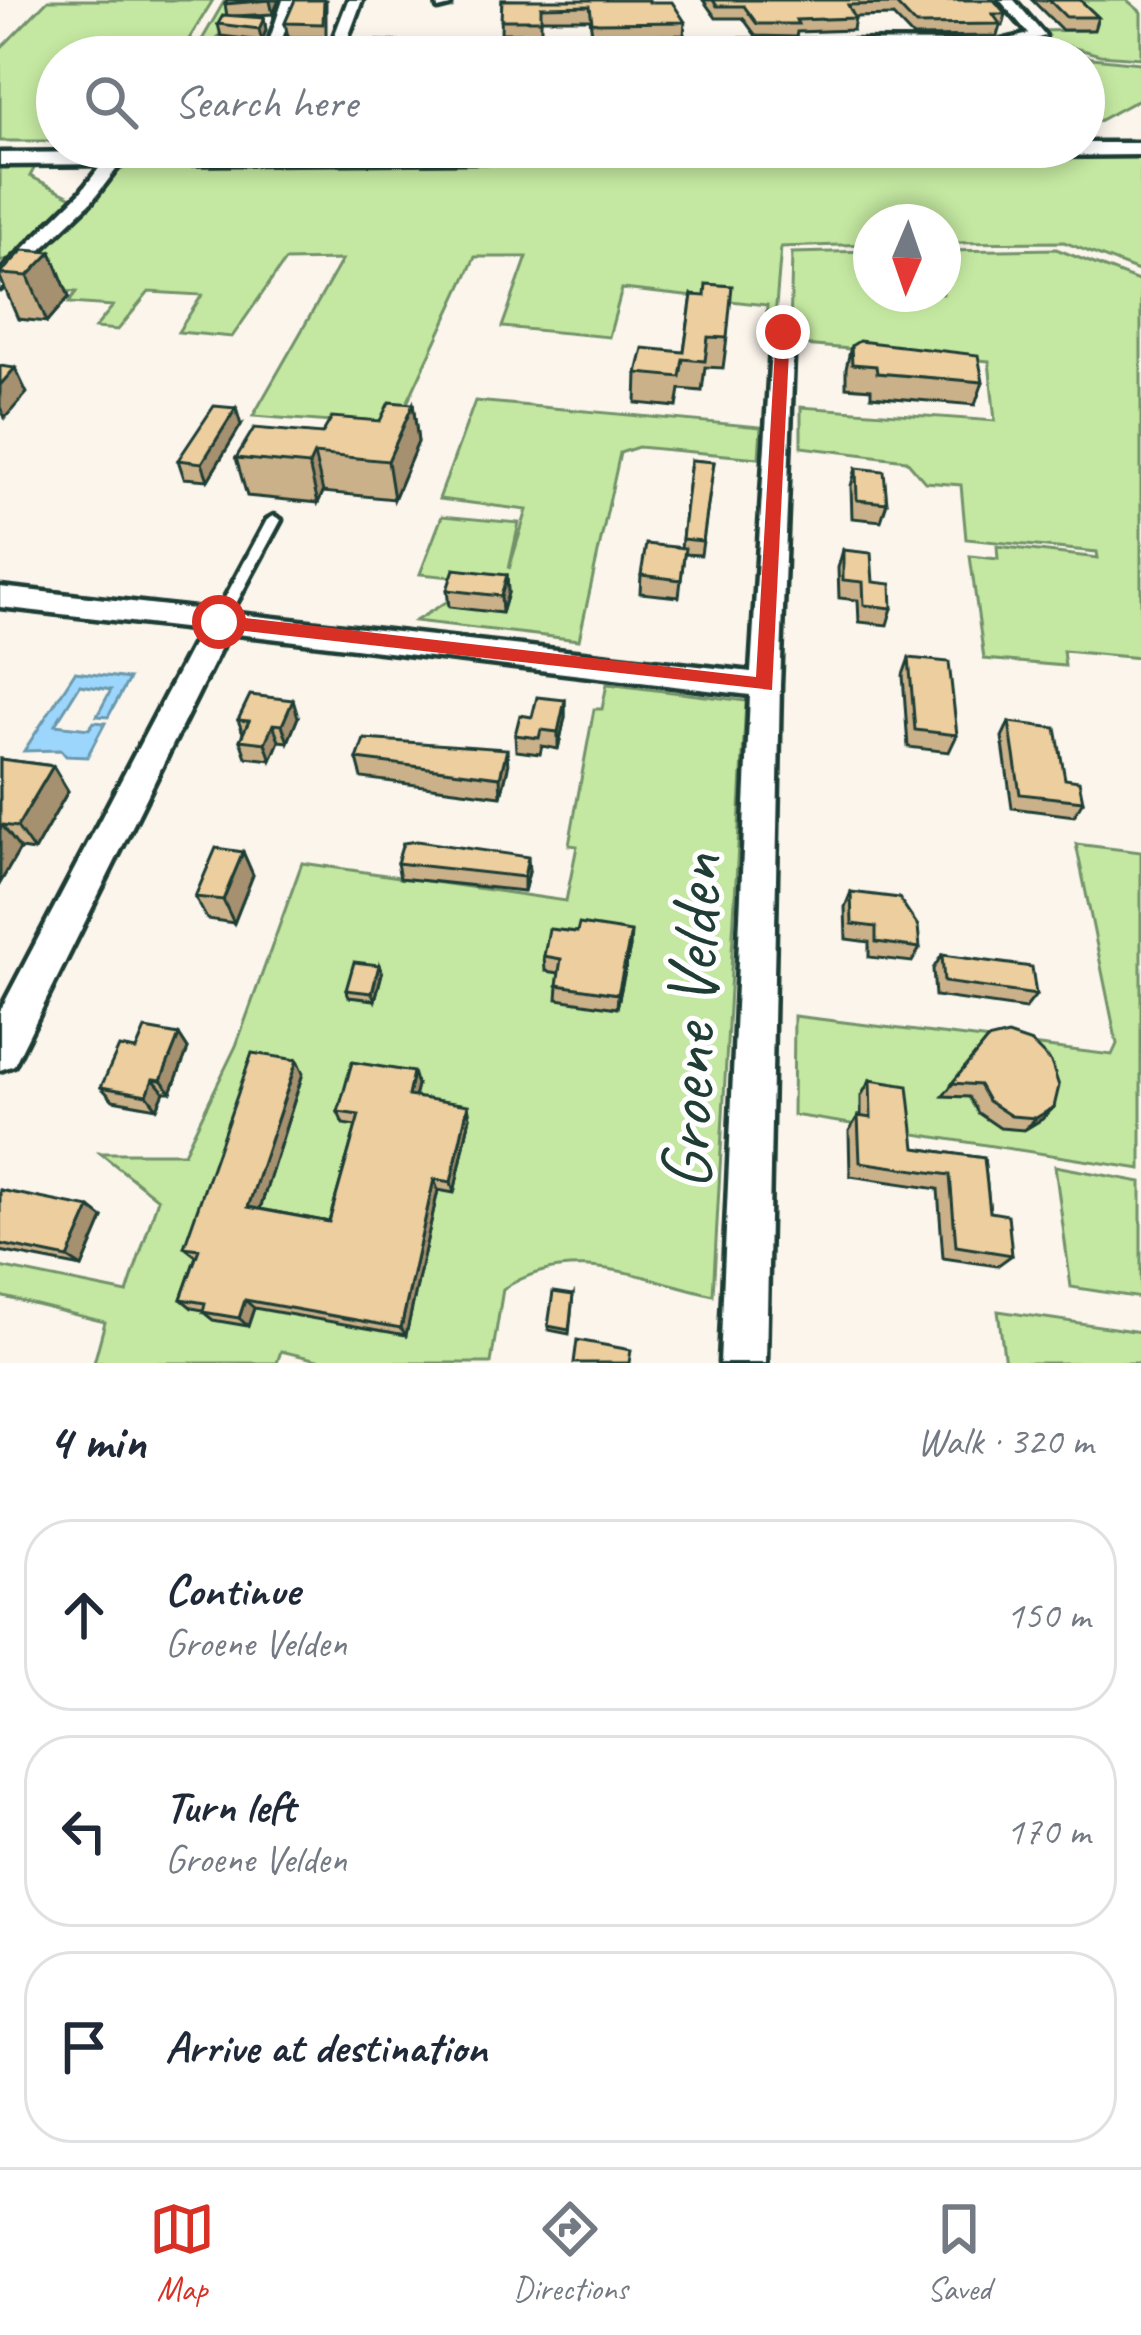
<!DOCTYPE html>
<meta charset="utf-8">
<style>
:root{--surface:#fff;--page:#f2f2f3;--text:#1f2937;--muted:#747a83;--line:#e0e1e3;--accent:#d93025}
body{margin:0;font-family:Caveat,sans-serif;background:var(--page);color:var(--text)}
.compass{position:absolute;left:853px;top:204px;width:108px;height:108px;border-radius:50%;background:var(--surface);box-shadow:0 6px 18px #0003;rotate:182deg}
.stop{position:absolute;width:36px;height:36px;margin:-27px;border:9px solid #d93025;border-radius:50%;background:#fff}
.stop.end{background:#d93025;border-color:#fff;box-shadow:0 3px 12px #0008}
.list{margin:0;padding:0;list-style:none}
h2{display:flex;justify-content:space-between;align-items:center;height:156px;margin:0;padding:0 48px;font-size:51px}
h2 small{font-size:39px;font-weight:400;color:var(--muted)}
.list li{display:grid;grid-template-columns:78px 1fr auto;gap:36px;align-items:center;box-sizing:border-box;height:192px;margin:0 24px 24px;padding:0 24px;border:3px solid var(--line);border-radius:48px}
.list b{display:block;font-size:45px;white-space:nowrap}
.list p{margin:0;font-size:39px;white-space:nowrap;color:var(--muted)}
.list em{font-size:39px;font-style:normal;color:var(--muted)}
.icon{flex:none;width:66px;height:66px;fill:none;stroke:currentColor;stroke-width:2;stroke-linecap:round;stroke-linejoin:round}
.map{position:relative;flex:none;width:1141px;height:1363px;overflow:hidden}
.search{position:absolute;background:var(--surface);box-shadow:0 6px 18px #0003;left:36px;right:36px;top:36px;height:132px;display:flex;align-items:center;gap:30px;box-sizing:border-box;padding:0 42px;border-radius:66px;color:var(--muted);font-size:45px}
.sheet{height:804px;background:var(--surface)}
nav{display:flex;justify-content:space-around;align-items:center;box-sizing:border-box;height:168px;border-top:3px solid var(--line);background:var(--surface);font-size:33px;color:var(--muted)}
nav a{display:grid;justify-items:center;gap:6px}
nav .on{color:var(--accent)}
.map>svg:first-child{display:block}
</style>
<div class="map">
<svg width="1141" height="1363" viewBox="0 0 1141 1363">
<rect width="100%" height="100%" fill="#fbf5ec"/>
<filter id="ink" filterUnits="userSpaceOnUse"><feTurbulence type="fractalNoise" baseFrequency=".00833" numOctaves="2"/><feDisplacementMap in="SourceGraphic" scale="24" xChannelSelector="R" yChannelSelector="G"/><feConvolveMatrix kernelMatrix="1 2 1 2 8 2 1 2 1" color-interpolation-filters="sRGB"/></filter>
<g filter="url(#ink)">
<g fill="#c4e8a1" stroke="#72926a" stroke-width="3">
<polygon points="48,0 213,0 178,57 57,57 57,141 0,141 0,49"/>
<polygon points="225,0 238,0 214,45 343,46 388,54 869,43 877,50 992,49 1032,42 1092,58 1141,63 1141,98 1084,129 1084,57 192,57"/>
<polygon points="1059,0 1127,0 1141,12 1141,58 1100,55 1038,38 1038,31 1087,30"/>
<path d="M1141 154V272L1064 242 943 243V222H871V244L781 247 775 318 766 322 767 305 622 289 609 337 502 327 527 257H475L396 427 253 416 342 260 285 261 232 337 178 332 202 295 149 292 118 330 95 328 113 306 69 303 76 292 17 287C37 250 91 180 131 165Z"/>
<polygon points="0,165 36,165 30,176 76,199 20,254 0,262"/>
<polygon points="1056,249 1141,282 1141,658 1063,651 1065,666 984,659 970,556 998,559 997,546 1098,558 1097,552 966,539 961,485 925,482 906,460 801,447 801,407 995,421 989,361 804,345 804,338 790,334 792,253 871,251 871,294 943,294 943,251"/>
<polygon points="475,401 761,427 759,458 638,447 620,453 579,640 415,621 448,601 498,607 505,582 420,574 442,516 519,523 509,569 527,510 439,499"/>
<path d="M607 684 746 701 713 1295C639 1278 571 1244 503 1289L491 1363H330L281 1351 277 1363H94L105 1322 0 1296V1267L127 1293 158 1199 100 1153H184L236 1046 302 863 566 901 577 846 569 845 594 709H602Z"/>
<polygon points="1076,844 1141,852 1141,1169 793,1115 794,1016 1112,1055 1117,1044"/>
<polygon points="1055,1166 1141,1182 1141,1298 1071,1287"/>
<polygon points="998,1311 1141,1332 1141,1363 1005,1363"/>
</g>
<polygon fill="#9dd6fd" stroke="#6b99ad" stroke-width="3" points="75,672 129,679 108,717 97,716 111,690 80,685 55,725 89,729 94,722 105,723 87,757 66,756 61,750 24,751"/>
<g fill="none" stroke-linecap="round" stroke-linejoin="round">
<g stroke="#1f3d34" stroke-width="9">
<polygon id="service" points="274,516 281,520 226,622 224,626 214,626 212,622 267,520"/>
</g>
<g stroke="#1f3d34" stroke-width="9">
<g id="minor">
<polygon points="283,0 297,0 281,41 332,42 348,0 362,0 346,43 493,47 568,40 997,42 1029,34 1000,0 1014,0 1045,36 997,50 568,48 493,55 267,48"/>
<polygon points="437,0 451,0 450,6 438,9"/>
<polygon points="110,154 125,158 92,201 0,289 0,272 80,193"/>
<polygon points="783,326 794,332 780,685 766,1363 720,1363 750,695 228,633 14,1065 0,1070 0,1011 200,630 0,607 0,587 751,672 772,332"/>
</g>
</g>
<g stroke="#1f3d34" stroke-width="9">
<polygon id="tertiary" points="1084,143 1141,143 1141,155 0,165 0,153"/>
</g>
<use href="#service" fill="#fff" fill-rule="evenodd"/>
<use href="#minor" fill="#fff" fill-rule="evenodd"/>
<use href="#tertiary" fill="#fff" fill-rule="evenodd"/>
</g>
<g fill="#cbb189" stroke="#1f3d34" stroke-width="3">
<polygon points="227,0 279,0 273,14 234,16 264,18 266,30 262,41 221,36 218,24 227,16 225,4"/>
<polygon points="295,0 326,0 326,37 288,37 285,23"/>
<polygon points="502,0 649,2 685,22 684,35 598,36 592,34 590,19 541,19 541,33 501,33"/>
<polygon points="703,0 994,0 1006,14 1003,26 1000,26 997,36 913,37 893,16 855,17 853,30 797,32 796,37 756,36 743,18 716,18"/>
<polygon points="1032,0 1080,0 1098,17 1094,30 1062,30"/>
<polygon points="51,252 69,297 47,322 18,319 0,277 0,272"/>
<polygon points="692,295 727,338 723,368 705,367 702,391 680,389 677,407 636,403 637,373 684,352"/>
<polygon points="851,346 983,382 975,405 871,396 871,389 846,387 846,369"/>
<polygon points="413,404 418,442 394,499 323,492 318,503 247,496 236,458 322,434 380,421"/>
<polygon points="241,425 208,480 184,478 178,460"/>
<polygon points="691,460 714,462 701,555 684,554 679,597 640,593 641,575 681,548"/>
<polygon points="856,468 887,503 881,521 852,518 851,486"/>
<polygon points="843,550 892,608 887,625 859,622 858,600 839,598 838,568"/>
<polygon points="507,575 508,593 502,613 449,607 447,590"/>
<polygon points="909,658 957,735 949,752 908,747 903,675"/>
<polygon points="565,700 565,717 558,749 542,746 540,754 516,751 515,735 532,717"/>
<polygon points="298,717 288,742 279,741 271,760 246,757 240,740 243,733 238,720"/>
<polygon points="1009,722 1065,779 1083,801 1074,816 1012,808 1002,737"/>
<polygon points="0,759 53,766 68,791 34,851 20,849 0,883"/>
<polygon points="357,759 508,767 501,796 362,778"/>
<polygon points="243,852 253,875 234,923 207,919 195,897"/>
<polygon points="397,863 529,872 524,891 400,878"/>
<polygon points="851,892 920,948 912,962 869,957 869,942 846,939 845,907"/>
<polygon points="630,947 617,1008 557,999 559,973 545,971 544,956"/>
<polygon points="942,955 1036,995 1025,1009 935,996 933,969"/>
<polygon points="382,973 375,1000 349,997 346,990"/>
<polygon points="179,1035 188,1049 171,1092 164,1092 157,1108 113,1100 101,1087 136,1050"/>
<polygon points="987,1040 1054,1107 1042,1119 1024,1130 1000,1128 978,1113 969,1097 943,1096"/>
<polygon points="303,1073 260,1209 329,1222 356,1126 343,1124 338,1112 417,1085 414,1097 470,1117 454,1193 438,1190 406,1335 254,1308 248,1326 213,1320 203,1312 203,1310 192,1308 181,1299 196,1256 184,1247"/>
<polygon points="870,1080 915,1148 984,1158 990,1212 1012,1255 997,1266 943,1258 938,1189 850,1176 849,1131 858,1116 861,1116 861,1096"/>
<polygon points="0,1190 103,1218 82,1267 0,1251"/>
<polygon points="573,1295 569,1334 549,1330 548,1326"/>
</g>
<g fill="#a5906f" stroke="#1f3d34" stroke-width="3">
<polygon points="271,0 279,0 273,14 270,1"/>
<polygon points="264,18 266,30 262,41 259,29"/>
<polygon points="51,252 69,297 47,322 28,276"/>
<polygon points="15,368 27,393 5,418 0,407 0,385"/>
<polygon points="413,404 418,442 394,499 388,461"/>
<polygon points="236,408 241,425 208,480 202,463"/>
<polygon points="314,454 323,492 318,503 309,465"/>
<polygon points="507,575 508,593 502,613 501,596"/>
<polygon points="293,700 298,717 288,742 282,725"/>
<polygon points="565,700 565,717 558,749 558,732"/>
<polygon points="273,724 279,741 271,760 265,743"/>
<polygon points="507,749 508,767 501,796 500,777"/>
<polygon points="53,766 68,791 34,851 17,827"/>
<polygon points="2,825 20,849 0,883 0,829"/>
<polygon points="243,852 253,875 234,923 223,900"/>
<polygon points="528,857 529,872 524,891 524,877"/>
<polygon points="631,932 630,947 617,1008 618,994"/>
<polygon points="379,965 382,973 375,1000 372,993"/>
<polygon points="179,1035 188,1049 171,1092 161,1080"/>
<polygon points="297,1060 303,1073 257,1218 248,1207"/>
<polygon points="413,1072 417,1085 412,1108 408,1096"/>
<polygon points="153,1079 164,1092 157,1108 147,1095"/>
<polygon points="468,1105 470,1117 454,1193 451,1182"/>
<polygon points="1054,1107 1042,1119 1024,1130 1036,1118"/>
<polygon points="434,1179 438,1190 406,1335 401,1328"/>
<polygon points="90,1208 103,1218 82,1267 68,1258"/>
<polygon points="245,1300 254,1308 248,1326 239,1318"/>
</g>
<g fill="#ecce9f" stroke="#1f3d34" stroke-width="3">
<polygon points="227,0 271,0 225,4"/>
<polygon points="295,0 324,0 323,24 285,23"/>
<polygon points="502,0 649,0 649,2 672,2 685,22 598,23 592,22 590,6 541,7 541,20 501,20"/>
<polygon points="713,0 994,0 1006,14 993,14 1000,24 916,25 896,4 848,5 855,18 796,20 798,24 757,24 744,6 717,6"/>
<polygon points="1049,0 1080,0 1098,17 1066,17"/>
<polygon points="223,15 264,18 259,29 218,24"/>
<polygon points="23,250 51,252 28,276 0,274"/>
<polygon points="706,284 732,286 727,338 708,337 705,361 683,359 680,377 637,373 643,348 684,352 692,295 705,296"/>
<polygon points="859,341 978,355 983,382 877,373 876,366 852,364 851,346"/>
<polygon points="0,366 15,368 0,385"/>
<polygon points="389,402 413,404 388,461 314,454 309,465 236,458 254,428 322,434 332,417 380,421"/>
<polygon points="214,406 236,408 202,463 178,460"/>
<polygon points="691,460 714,462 703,541 682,539"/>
<polygon points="856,468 884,471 887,503 857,500"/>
<polygon points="646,544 685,548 681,580 641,575"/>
<polygon points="843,550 871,553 873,582 891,584 892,608 864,605 863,582 843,580"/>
<polygon points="454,569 507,575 501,596 447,590"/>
<polygon points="909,658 949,662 957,735 915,730"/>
<polygon points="250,695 293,700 282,725 273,724 265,743 240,740 249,721 238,720"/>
<polygon points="537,697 565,700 558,732 541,730 539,738 515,735 520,715 532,717"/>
<polygon points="1009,722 1056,728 1065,779 1079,781 1083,801 1020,794"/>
<polygon points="364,739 507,749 500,777 357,759"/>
<polygon points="0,759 53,766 17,827 2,825 0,829"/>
<polygon points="417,841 528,857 524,877 397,863 403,843"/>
<polygon points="216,848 243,852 223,900 195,897"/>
<polygon points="851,892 899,898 918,926 920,948 876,942 876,927 852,924"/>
<polygon points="579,924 631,932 618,994 557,985 561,959 544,956 549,929 577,932"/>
<polygon points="942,955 1032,967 1036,995 944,982"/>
<polygon points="354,962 379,965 372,993 346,990"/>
<polygon points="145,1029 179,1035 161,1080 153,1079 147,1095 101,1087 119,1047 136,1050"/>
<polygon points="1008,1035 1032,1043 1051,1062 1059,1086 1054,1107 1036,1118 1011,1116 988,1101 979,1085 952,1083 987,1040"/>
<polygon points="252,1053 297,1060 248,1207 329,1222 359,1115 338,1112 352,1062 413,1072 408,1096 468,1105 451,1182 434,1179 401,1328 245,1300 239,1318 203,1312 205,1303 181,1299 199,1249 184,1247"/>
<polygon points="870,1080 908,1086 915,1148 984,1158 990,1212 1008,1215 1012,1255 956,1246 950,1175 860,1162 858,1116 871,1118"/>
<polygon points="0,1190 90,1208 68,1258 0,1244"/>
<polygon points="553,1292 573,1295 569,1330 548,1326"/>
<polygon points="577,1340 631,1350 629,1363 574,1363"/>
</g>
</g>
<polygon fill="#d93025" points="783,328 790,332 772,690 219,628 209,622 219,615 756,677 776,332"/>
<g text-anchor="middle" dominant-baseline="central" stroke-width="10" stroke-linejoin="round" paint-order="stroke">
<g font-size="72" fill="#1f3d34" stroke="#fff">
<text transform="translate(691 1022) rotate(-88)">Groene Velden</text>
</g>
</g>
</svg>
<svg class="compass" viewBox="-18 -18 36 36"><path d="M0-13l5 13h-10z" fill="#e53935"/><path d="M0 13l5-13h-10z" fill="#747a83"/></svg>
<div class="stop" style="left:219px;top:622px"></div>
<div class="stop end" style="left:783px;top:332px"></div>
<div class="search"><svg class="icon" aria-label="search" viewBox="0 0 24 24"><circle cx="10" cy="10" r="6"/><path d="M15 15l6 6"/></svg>Search here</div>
</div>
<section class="sheet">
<h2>4 min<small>Walk · 320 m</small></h2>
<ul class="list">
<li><svg class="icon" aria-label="ahead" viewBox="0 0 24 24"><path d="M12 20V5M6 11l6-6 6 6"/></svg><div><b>Continue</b><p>Groene Velden</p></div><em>150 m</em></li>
<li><svg class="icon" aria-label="left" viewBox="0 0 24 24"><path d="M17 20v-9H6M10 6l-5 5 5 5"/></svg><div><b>Turn left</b><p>Groene Velden</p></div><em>170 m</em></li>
<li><svg class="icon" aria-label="arrive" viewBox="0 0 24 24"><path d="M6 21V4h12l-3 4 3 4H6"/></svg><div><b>Arrive at destination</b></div></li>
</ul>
</section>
<nav>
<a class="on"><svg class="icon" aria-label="map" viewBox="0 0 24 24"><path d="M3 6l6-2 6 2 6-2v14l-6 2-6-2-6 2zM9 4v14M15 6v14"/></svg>Map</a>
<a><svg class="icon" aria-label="directions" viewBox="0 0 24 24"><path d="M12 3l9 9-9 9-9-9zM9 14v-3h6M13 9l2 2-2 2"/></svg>Directions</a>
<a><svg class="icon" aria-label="saved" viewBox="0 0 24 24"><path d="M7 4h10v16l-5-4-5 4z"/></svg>Saved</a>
</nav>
